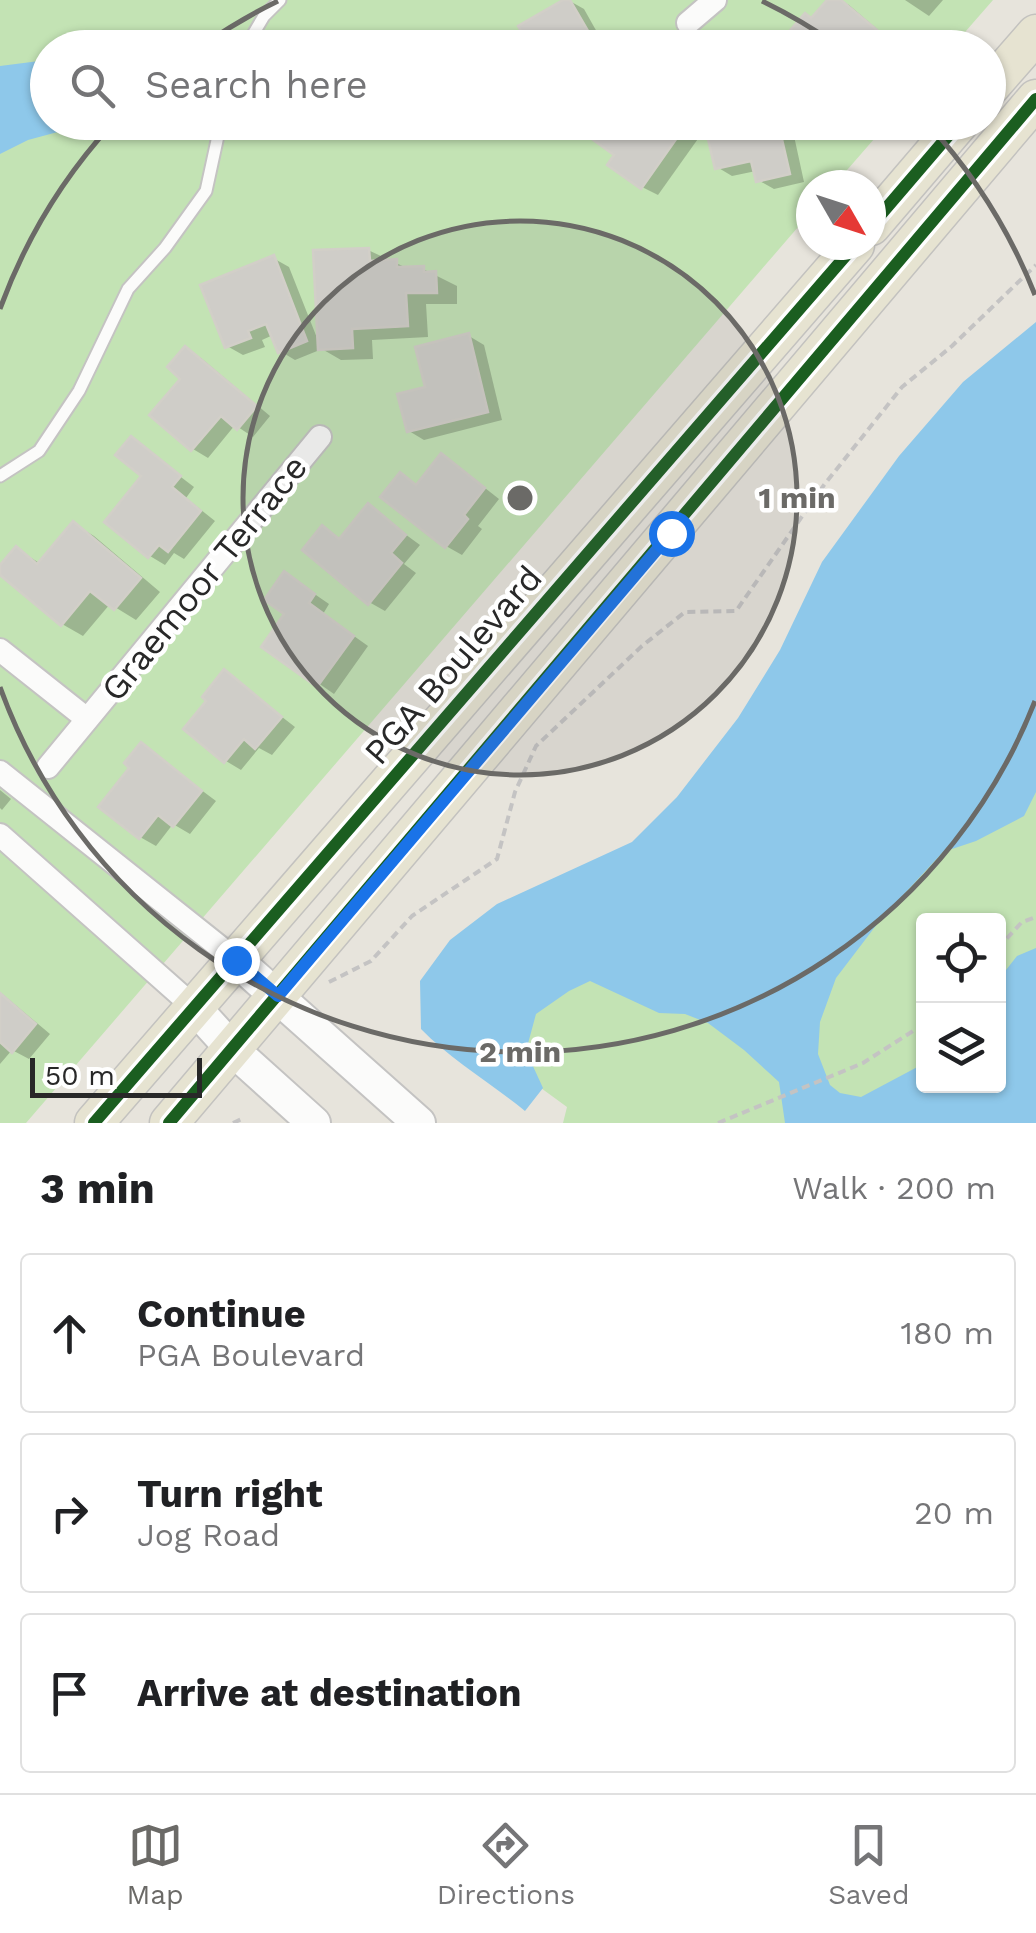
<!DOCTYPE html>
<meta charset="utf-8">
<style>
:root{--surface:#fff;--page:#f2f2f2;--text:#202124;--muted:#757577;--line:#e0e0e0;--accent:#6b6a67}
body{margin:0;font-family:"Work Sans",sans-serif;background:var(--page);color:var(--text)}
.controls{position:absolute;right:30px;bottom:30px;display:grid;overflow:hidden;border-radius:10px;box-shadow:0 2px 8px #0004}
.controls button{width:90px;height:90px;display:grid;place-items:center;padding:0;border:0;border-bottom:2px solid var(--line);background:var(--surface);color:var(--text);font:50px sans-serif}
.compass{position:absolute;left:796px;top:170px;width:90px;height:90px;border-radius:50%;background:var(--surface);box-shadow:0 2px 8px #0004;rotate:129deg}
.scale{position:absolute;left:30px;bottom:25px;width:172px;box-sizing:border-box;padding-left:10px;border:5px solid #282828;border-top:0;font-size:28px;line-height:35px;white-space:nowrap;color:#282828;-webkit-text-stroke:8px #fff;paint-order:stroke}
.stop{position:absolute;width:30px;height:30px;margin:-22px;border:8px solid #1a73e8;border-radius:50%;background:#fff}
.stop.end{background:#1a73e8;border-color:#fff;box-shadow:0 2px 10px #0008}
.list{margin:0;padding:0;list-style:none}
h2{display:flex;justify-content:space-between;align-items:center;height:130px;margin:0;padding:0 40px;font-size:42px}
h2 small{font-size:32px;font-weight:400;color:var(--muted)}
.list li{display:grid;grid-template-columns:65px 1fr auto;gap:30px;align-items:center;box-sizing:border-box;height:160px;margin:0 20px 20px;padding:0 20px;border:2px solid var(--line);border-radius:10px}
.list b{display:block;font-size:38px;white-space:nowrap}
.list p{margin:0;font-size:32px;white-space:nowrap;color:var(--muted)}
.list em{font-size:32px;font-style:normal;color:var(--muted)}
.icon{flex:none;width:55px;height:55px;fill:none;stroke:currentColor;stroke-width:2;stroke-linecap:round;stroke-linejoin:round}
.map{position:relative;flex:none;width:1036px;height:1123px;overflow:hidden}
.search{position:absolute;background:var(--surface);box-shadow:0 2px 8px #0004;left:30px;right:30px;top:30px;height:110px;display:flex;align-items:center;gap:25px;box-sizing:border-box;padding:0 35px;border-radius:55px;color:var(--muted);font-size:38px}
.sheet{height:670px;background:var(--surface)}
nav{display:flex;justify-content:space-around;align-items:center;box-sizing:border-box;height:140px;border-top:2px solid var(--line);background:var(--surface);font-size:28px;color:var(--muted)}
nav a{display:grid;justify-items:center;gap:5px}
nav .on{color:var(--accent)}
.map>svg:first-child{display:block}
</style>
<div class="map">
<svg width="1036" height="1123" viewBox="0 0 1036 1123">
<rect width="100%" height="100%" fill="#e7e4dc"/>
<g fill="#c3e3b4" fill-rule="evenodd">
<polygon points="0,0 993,0 952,47 48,48 48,122 888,123 834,185 811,185 811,212 26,1123 0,1123"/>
<path d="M1036 451V1123H563L567 1107 508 1064 536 978ZM924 921H998V1086H924Z"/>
</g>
<g fill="#8ec8ea">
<polygon points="47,60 48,122 91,123 28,140 0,154 0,66"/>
<path d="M1036 322V792L1024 816 976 841 943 852 881 919 836 978 820 1022 818 1054 830 1085 840 1093 861 1097 923 1064 924 1086H998L999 979 1017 956 1036 948V1123H785L779 1082 744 1050 708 1023 685 1014 659 1013 590 981 569 991 536 1014 526 1051 543 1088 525 1111C492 1084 450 1059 421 1029L420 981 450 940 497 904 632 842 677 797 738 718 780 650 822 562 899 456 963 382Z"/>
</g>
<g fill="#0003">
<polygon points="568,0 584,9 606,48 533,48"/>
<polygon points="830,0 840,0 849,5 891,41 885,48 792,48"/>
<polygon points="905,0 943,0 929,16"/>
<polygon points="681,122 700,136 658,195 642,187 618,155"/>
<polygon points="707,122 791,122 804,182 774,189 758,180 756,171 732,176 717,167"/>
<polygon points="368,250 409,269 423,269 457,286 457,304 426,304 428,337 372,340 373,359 341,360 322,349 295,360 280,351 273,335 262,340 265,347 243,355 227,346 273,258 289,267 319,343"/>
<polygon points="469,336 484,345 502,420 424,440 409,431 428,389"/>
<polygon points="186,349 201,358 270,416 253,437 235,425 208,458 193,449 184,379"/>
<polygon points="131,439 194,487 186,498 215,521 184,559 174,553 165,565 150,556 145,475"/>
<polygon points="457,466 499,499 478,526 482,529 462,555 446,546 401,475 419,486"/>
<polygon points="368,507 420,545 404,564 416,573 385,611 369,602 323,528 341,540"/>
<polygon points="74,524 94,536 160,592 136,620 110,604 83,636 62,624 0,572 17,549 41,564"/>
<polygon points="300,584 329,604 323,614 368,646 334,694 265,646 288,614"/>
<polygon points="225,673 295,727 272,755 259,748 241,770 226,761 210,700"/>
<polygon points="141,745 216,801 190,834 173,824 156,846 140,837 133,768"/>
<polygon points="0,790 11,799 2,810 0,808"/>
<polygon points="0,992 50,1034 29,1059 12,1050 0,1064"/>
</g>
<g fill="#cfcdc8" stroke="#d2cfc8" stroke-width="2.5">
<polygon points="563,0 570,0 595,43 599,41 603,48 531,48 518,26"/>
<polygon points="827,0 841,0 877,30 863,48 788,48 781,41 805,13 811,18"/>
<polygon points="594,122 682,122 686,125 641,189 607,165 614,155 585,134"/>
<polygon points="704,122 778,122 790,174 756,182 751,161 715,169"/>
<polygon points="369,248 370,261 397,259 397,267 424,266 424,272 436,271 437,293 406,293 408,326 352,329 353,348 318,350 313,250"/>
<polygon points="274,255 307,341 278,353 266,324 248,331 251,338 225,348 200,285"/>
<polygon points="469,333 488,412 407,432 397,394 425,387 415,347"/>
<polygon points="185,346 257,406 237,430 221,416 191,451 149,415 180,379 167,367"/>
<polygon points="131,436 181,476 172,487 201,511 168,552 159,545 148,558 104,522 141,476 115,455"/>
<polygon points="441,453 485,488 464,515 468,519 445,548 380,497 400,472 416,485"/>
<polygon points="368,503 406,535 391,553 402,563 368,605 302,550 322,525 339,539"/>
<polygon points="73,521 141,578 114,610 90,591 61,626 0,575 0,565 16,546 37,564"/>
<polygon points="284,571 315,594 309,603 354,636 317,687 261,647 284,614 264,600"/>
<polygon points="224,669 282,717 255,749 244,739 224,763 183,729 206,701 202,697"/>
<polygon points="141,742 202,791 173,827 158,815 139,839 98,807 129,768 124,763"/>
<polygon points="0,993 36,1024 12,1053 0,1042"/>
</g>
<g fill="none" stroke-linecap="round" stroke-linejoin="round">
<g stroke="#c4c3c2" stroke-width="15">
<g id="lane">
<polyline points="245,48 264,16 280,0"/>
<polyline points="0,476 39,451 79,391 128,289 165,248 206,191 221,122"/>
</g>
</g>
<g stroke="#c4c3c2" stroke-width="26">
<g id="street">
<polyline points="688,23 715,0"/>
<polyline points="0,650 87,719"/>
<polyline points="48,767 320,437"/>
<polyline points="0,772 236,960"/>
<polyline points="0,835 194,1007"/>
</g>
</g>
<g stroke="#c4c3c2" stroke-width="36">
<g id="secondary">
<polyline points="236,960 419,1123"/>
<polyline points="194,1007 233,1050 314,1123"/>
</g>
</g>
<g stroke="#c3c2bf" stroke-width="41">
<g id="primary">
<polyline points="988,89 1036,34"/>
<polyline points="871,226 960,122"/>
<polyline points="94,1123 855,245"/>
<polyline points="169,1123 1036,99"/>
</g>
</g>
<g stroke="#c4c3c3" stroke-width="4" stroke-dasharray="8 5" stroke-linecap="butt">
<polyline points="998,948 1022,922 1036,917"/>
<polyline points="329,982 371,961 412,916 497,859 515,792 536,746 642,646 685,612 736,611 824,485 902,387 952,346 1036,265"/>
<polyline points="233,1123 244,1118"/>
<polyline points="718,1123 863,1063 924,1024"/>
</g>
<use href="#lane" stroke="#fbfbfa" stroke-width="11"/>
<use href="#street" stroke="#fbfbfa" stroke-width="22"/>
<use href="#secondary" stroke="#fbfbfa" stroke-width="32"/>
<use href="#primary" stroke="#e6e3d1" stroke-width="38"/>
<g stroke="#fff" stroke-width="19">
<g id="cycleway">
<polyline points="871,226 960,122"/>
<polyline points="94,1123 855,245"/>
<polyline points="169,1123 1036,99"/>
</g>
</g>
<use href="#cycleway" stroke="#1b5e20" stroke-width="12"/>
</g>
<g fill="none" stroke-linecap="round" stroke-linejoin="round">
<polyline stroke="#1a73e8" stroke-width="12" points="236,960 278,996 671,533"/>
</g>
<circle cx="520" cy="498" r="277" fill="#6b6a67" fill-opacity=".12"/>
<g fill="none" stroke="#6b6a67" stroke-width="5">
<circle cx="520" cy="498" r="277"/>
<path d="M1035 701A553 553 0 0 1 0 687M0 309A553 553 0 0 1 112 124M203 45A553 553 0 0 1 278 1M762 1A553 553 0 0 1 837 45M928 124A553 553 0 0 1 1035 295"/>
</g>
<g text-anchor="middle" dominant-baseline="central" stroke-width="9" stroke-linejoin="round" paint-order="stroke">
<g font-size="35" fill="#282828" stroke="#fff">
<text transform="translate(204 578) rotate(-51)">Graemoor Terrace</text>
<text transform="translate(453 665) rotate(-49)">PGA Boulevard</text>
</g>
</g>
<circle cx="520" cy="498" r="15" fill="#6b6a67" stroke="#fff" stroke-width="5"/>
<g font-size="30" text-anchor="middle" font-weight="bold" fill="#6b6a67" stroke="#fff" stroke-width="9" stroke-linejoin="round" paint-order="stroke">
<text x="797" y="508">1 min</text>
<text x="520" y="1062">2 min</text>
</g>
</svg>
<div class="controls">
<button><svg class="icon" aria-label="locate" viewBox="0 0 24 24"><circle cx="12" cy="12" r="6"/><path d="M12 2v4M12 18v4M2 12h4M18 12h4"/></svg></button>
<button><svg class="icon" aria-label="layers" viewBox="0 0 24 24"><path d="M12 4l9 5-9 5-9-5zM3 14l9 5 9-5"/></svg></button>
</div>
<svg class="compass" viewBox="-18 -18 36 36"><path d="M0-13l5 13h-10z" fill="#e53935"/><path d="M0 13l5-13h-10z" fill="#757577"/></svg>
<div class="scale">50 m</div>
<div class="stop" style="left:671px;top:533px"></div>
<div class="stop end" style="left:236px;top:960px"></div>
<div class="search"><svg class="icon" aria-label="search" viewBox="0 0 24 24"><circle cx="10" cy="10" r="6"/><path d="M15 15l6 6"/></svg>Search here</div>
</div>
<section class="sheet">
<h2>3 min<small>Walk · 200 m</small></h2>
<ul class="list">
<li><svg class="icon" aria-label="ahead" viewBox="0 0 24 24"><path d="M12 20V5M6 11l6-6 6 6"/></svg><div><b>Continue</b><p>PGA Boulevard</p></div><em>180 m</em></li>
<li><svg class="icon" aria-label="right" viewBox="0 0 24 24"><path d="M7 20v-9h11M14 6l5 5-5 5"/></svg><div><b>Turn right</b><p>Jog Road</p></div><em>20 m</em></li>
<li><svg class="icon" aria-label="arrive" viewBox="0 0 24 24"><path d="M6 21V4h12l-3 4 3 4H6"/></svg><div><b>Arrive at destination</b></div></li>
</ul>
</section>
<nav>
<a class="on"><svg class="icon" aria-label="map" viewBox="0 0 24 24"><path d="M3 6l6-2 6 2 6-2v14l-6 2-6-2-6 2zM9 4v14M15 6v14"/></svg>Map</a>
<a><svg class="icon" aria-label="directions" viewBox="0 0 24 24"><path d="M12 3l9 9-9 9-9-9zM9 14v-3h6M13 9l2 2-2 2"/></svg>Directions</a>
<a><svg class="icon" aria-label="saved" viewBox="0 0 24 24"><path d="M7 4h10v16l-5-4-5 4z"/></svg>Saved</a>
</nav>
